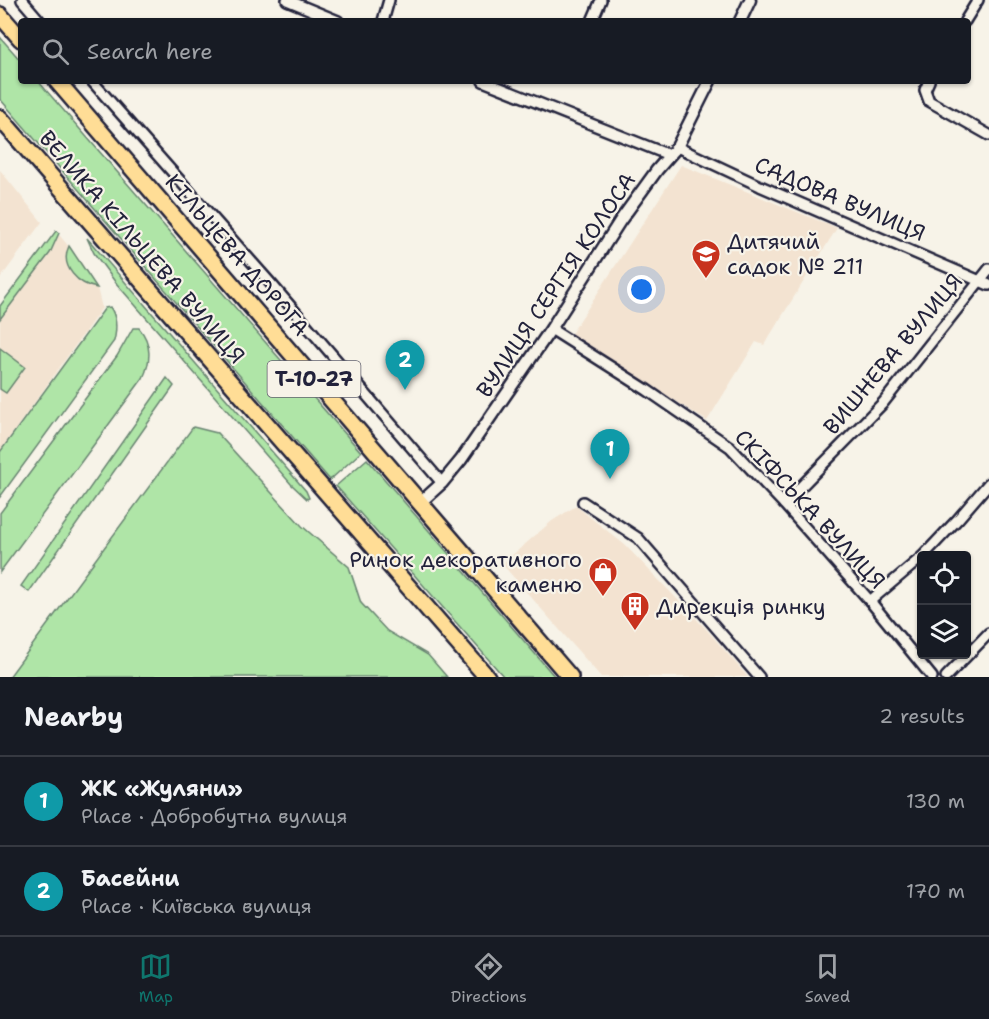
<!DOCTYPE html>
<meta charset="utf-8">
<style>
:root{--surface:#171b24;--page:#242831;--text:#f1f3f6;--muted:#9ea1a6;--line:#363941;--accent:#0f766e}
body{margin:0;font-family:"Shantell Sans",sans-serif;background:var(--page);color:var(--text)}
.controls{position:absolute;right:18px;bottom:18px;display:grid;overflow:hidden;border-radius:6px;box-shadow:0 2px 4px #0004}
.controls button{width:54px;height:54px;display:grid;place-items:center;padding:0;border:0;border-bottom:2px solid var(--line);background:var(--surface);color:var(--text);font:30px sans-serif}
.you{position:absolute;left:642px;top:290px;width:21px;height:21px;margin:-15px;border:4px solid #fff;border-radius:50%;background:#1a73e8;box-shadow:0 0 0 9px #1a73e833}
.badge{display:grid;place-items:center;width:39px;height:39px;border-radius:50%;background:var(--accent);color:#fff;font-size:20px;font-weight:700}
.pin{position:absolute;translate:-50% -50px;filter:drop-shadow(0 2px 3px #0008)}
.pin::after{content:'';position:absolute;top:32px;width:21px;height:18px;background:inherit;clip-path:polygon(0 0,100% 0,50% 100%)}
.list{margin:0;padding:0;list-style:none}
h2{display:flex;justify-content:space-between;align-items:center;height:78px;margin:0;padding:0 24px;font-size:26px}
h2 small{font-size:20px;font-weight:400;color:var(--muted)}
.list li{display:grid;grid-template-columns:39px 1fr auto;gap:18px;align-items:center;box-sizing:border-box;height:90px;padding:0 24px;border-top:2px solid var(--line)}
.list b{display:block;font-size:22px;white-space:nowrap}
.list p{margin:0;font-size:20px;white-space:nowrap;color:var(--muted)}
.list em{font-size:20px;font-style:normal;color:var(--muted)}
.icon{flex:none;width:33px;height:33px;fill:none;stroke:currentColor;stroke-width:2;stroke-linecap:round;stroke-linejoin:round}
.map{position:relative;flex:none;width:989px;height:677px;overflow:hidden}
.search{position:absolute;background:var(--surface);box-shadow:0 2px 4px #0004;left:18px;right:18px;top:18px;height:66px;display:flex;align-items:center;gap:15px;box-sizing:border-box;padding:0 21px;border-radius:6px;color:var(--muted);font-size:22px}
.sheet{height:258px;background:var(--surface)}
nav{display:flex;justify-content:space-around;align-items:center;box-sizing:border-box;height:84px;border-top:2px solid var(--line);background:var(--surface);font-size:16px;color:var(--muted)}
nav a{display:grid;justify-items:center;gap:3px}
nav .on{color:var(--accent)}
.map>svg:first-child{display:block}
</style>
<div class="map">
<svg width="989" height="677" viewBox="0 0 989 677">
<rect width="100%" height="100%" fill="#f7f3e8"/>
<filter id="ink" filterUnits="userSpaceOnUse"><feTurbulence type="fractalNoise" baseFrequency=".0167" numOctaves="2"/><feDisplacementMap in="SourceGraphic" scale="12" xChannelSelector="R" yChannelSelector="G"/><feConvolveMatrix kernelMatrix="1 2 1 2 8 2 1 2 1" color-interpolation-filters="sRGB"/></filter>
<g filter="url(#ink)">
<g fill="#f3e3d1">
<polygon points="681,165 837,228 764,345 756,342 707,421 571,334"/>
<polygon points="0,170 42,222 0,279"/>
<polygon points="56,231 79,259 97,288 102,308 0,451 0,306"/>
<polygon points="576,506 625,545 706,629 748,677 601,677 502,564 552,521"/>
</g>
<g fill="#afe5a7" stroke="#688471" stroke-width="1.5">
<polygon points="0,37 21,61 21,81 38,81 361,452 330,480 0,99"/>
<polygon points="56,231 59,233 50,253 0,319 0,306"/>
<polygon points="87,238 306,491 309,498 307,499 291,484 116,283 94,253"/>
<path d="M69 246 97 288C79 285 59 267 69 246Z"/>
<path d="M110 307C117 317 117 329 114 341L0 497V452L105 308Z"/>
<path d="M133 328H139C152 343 151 362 143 378L0 572V513L117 356Z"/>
<polygon points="0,348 25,367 6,393 0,389"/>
<polygon points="167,378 174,386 29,592 21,586"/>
<polygon points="193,427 217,433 302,526 349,567 361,603 387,631 428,655 447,677 9,677"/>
<polygon points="367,459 555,677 504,677 336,486"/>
</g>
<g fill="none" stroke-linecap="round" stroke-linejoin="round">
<g stroke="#22223b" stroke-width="14">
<g id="minor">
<polyline points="22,0 40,21"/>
<polyline points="287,0 338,21"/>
<polyline points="383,21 389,0"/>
<polyline points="592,21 601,0"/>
<polyline points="965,21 978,0"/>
<polyline points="92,81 273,286 442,483"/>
<polyline points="483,81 669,155"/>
<polyline points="929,81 925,90 929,101 989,135"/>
<polyline points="677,147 760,186 989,285"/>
<polyline points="551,329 647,390 730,447 784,504 870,601 932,677"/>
<polyline points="583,502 638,538 759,677"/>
<polyline points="784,504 883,403 989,269"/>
<polyline points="923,556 958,519 989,483"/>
<polyline points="870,601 922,557"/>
<polyline points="946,677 989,633"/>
</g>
</g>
<g stroke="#22223b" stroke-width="15">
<g id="tertiary">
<polyline points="740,21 750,0"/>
<polyline points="421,502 442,483 461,460 551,329 620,221 657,170 677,147 710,81"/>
</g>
</g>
<g stroke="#22223b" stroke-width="20">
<g id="trunk">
<polyline points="0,15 21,39"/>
<polyline points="57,81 570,677"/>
<polyline points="0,118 487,677"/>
</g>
</g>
<use href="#minor" stroke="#f7f3e8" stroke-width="9"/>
<use href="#tertiary" stroke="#f7f3e8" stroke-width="10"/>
<use href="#trunk" stroke="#ffdd96" stroke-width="15"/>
</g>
</g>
<defs>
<g id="school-pin" transform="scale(1.5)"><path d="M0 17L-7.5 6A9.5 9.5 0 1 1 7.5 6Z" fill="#c8321e" stroke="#f7f3e8"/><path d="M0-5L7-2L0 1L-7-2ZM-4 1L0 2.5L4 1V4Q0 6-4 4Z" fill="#fff"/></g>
<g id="shop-pin" transform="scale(1.5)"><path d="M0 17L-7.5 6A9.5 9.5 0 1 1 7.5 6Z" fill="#c8321e" stroke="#f7f3e8"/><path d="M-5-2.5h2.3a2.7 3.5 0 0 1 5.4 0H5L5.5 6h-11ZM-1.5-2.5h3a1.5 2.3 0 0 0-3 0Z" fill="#fff"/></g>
<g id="building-pin" transform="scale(1.5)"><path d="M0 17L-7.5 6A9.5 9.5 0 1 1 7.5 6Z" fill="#c8321e" stroke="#f7f3e8"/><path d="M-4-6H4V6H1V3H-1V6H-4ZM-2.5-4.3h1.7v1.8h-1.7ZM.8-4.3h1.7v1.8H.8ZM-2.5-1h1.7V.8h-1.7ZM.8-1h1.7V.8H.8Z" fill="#fff"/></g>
</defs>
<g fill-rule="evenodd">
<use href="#school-pin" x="706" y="254"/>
<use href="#shop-pin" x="603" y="572"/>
<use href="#building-pin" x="635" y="606"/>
</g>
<g text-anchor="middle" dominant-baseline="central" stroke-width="4.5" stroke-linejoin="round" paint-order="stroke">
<rect fill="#f7f3e8" stroke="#62616f" stroke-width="1.5" x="267.5" y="361" width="93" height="36" rx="4.5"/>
<g font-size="21" font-weight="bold" fill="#22223b">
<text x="314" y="379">Т-10-27</text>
</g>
<g font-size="22" fill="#22223b" stroke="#f7f3e8">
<text transform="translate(840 199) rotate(23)">САДОВА ВУЛИЦЯ</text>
<text transform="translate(142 247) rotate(49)">ВЕЛИКА КІЛЬЦЕВА ВУЛИЦЯ</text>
<text transform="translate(237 255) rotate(49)">КІЛЬЦЕВА ДОРОГА</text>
<text transform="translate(556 285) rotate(-56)">ВУЛИЦЯ СЕРГІЯ КОЛОСА</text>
<text transform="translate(893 354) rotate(-50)">ВИШНЕВА ВУЛИЦЯ</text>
<text transform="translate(810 509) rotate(47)">СКІФСЬКА ВУЛИЦЯ</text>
</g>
<g font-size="22" fill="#22223b" stroke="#f7f3e8" text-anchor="start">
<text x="727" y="241">Дитячий<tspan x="727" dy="25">садок № 211</tspan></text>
<text x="582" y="559" text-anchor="end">Ринок декоративного<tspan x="582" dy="25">каменю</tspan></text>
<text x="656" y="606">Дирекція ринку</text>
</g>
</g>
</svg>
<div class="controls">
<button><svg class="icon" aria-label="locate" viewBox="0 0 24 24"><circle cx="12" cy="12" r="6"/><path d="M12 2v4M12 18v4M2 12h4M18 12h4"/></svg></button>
<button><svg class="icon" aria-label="layers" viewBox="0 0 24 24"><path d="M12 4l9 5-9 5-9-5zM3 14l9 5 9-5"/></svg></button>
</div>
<div class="you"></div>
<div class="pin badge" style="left:610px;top:479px;background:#0f9aa8">1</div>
<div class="pin badge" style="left:405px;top:390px;background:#0f9aa8">2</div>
<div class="search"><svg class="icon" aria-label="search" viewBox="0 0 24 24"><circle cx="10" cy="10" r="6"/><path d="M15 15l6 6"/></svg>Search here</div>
</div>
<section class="sheet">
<h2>Nearby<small>2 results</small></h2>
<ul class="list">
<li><span class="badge" style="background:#0f9aa8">1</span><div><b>ЖК «Жуляни»</b><p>Place · Добробутна вулиця</p></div><em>130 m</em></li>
<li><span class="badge" style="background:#0f9aa8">2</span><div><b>Басейни</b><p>Place · Київська вулиця</p></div><em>170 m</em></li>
</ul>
</section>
<nav>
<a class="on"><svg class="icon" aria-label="map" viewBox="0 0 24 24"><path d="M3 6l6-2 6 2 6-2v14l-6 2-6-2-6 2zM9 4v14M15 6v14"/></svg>Map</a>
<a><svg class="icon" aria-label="directions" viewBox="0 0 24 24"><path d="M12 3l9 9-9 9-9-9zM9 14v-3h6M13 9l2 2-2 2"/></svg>Directions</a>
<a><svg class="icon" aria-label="saved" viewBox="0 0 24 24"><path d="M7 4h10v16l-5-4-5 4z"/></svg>Saved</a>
</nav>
